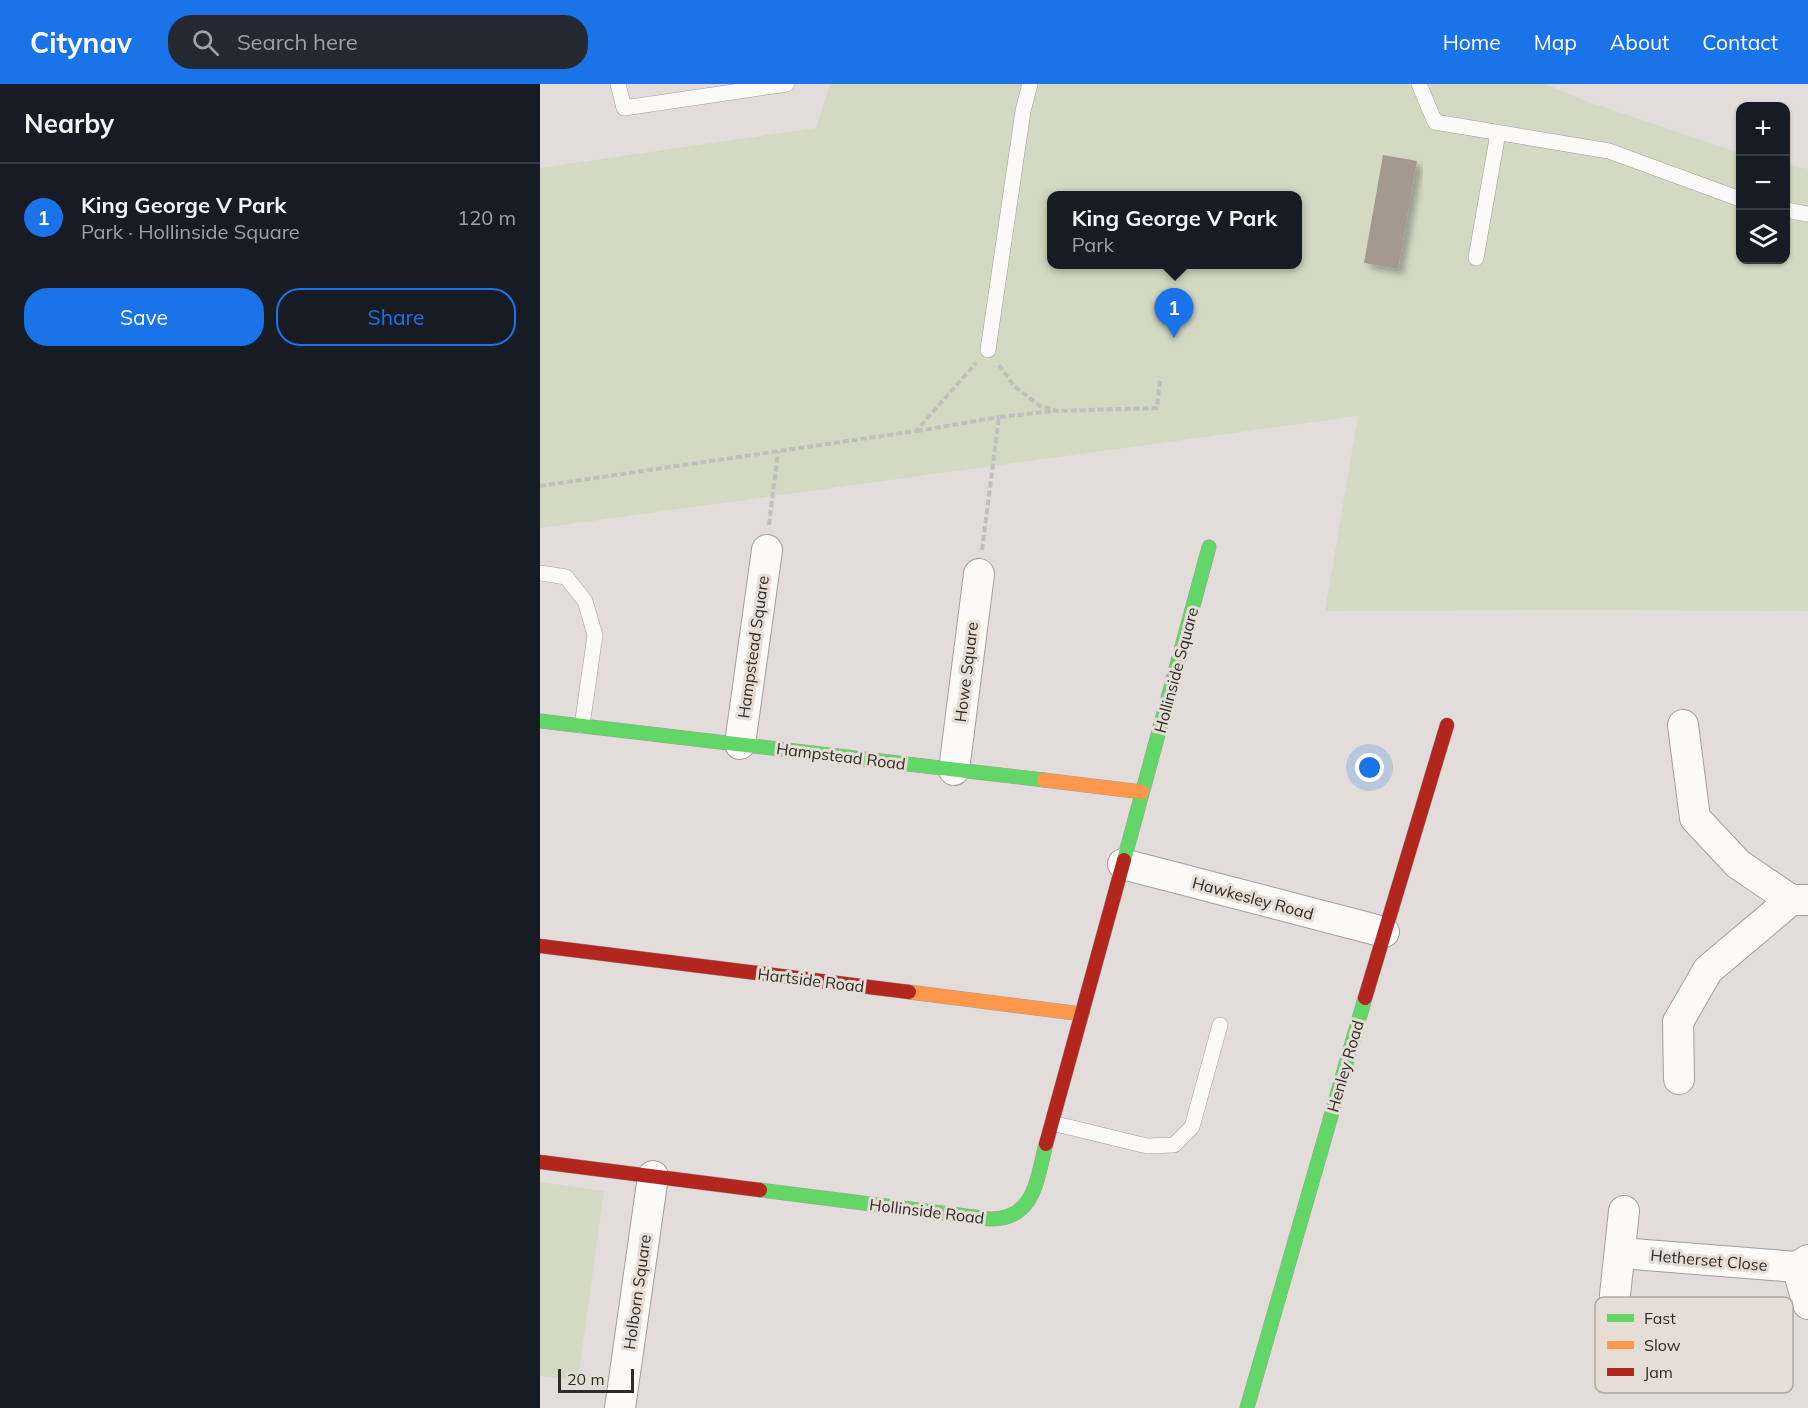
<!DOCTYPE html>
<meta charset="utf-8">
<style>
:root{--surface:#171b24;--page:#242831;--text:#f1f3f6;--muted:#9ea1a6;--line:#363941;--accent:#1a73e8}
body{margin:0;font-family:Mulish,sans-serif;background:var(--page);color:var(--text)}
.controls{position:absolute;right:18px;top:18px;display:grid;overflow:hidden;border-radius:12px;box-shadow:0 2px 4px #0004}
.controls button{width:54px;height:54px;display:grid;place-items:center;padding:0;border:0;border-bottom:2px solid var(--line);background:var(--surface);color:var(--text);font:30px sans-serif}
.scale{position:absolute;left:18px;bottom:15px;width:76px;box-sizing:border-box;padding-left:6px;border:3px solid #2e2b29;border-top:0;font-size:16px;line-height:21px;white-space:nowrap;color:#2e2b29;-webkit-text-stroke:4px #e5ddd6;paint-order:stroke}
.you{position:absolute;left:830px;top:684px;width:21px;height:21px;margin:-15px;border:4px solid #fff;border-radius:50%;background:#1a73e8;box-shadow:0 0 0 9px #1a73e833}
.badge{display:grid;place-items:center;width:39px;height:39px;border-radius:50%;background:var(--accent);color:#fff;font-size:20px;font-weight:700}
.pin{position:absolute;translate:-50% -50px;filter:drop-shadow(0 2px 3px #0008)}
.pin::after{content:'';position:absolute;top:32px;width:21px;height:18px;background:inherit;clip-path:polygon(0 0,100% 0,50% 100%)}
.popup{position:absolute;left:507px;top:107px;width:255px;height:78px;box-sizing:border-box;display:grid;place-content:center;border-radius:12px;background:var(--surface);filter:drop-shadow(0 2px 4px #0005);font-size:20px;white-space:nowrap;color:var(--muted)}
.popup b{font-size:22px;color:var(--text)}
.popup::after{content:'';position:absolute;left:50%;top:100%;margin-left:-12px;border:12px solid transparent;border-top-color:var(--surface)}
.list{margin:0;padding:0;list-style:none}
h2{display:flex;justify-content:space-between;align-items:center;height:78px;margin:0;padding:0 24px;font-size:26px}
h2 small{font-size:20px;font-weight:400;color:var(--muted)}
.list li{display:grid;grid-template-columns:39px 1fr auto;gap:18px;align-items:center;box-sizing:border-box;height:108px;padding:0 24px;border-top:2px solid var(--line)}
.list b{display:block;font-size:22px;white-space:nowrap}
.list p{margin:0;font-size:20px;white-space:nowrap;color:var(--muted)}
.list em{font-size:20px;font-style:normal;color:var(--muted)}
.actions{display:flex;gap:12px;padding:18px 24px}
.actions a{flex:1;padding:14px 0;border:2px solid var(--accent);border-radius:24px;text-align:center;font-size:21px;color:var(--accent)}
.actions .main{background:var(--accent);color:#fff}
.icon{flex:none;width:33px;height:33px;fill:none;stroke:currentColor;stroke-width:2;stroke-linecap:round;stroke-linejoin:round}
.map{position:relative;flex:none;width:1268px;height:1324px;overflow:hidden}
header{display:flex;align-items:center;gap:36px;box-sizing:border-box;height:84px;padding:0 30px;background:var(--accent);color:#fff}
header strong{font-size:28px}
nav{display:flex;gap:33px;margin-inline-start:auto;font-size:21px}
.search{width:420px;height:54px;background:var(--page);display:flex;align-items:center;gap:15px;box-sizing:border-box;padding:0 21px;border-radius:24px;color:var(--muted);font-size:22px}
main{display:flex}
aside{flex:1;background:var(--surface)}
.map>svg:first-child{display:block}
</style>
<header>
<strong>Citynav</strong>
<div class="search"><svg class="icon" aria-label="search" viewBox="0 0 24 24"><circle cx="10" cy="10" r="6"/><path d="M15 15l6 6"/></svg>Search here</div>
<nav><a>Home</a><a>Map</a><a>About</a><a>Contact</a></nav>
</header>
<main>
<aside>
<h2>Nearby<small></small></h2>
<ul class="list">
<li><span class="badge">1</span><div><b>King George V Park</b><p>Park · Hollinside Square</p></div><em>120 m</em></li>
</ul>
<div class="actions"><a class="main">Save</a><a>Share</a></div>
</aside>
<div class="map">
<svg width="1268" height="1324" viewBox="0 0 1268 1324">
<defs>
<filter id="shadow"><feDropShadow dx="5.5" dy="5.5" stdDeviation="3" flood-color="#0004"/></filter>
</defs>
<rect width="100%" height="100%" fill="#e2ddda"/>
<g fill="#d3d9c3" fill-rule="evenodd">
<path d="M290 0H1006L1043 16 1200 69V176H1246V80L1268 85V527L1033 526 785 527 818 332 0 444V84L276 44ZM511 112H757V180H511Z"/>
<polygon points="0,1098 64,1107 38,1296 0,1292"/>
</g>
<polygon fill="#a4998f" filter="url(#shadow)" points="843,71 877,77 858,185 824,179"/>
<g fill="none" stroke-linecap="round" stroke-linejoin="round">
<g stroke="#a39f9d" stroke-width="16">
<g id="lane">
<polyline points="78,0 84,24 247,0"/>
<polyline points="879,0 895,38 1069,67 1200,115"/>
<polyline points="1246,126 1268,130"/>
<polyline points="936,174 958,49"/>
<polyline points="448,266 483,27 490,0"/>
<polyline points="0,489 26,493 45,517 55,551 42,642"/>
<polyline points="512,1039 607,1062 634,1061 652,1043 680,941"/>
</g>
</g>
<g stroke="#a39f9d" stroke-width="32">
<g id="street">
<polyline points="1143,641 1155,734 1198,780 1251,816 1268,816"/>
<polyline points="200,660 227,466"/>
<polyline points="414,686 439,490"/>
<polyline points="583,780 844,848"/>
<polyline points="1139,995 1138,938 1168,886 1251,816"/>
<polyline points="1080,1169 1257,1183 1268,1176"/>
<polyline points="1257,1183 1268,1220"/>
<polyline points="1075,1211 1084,1127"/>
<polyline points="80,1324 113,1092"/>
</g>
</g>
<g stroke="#a39f9d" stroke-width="15">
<g id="fast">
<polyline points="0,637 504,696"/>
<polyline points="584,776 669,463"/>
<path d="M220 1106 450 1135C495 1136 497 1094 506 1060"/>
<polyline points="707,1324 825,914"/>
</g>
</g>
<g stroke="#a39f9d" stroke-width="15">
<g id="slow">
<polyline points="504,696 602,708"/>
<polyline points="369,908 542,930"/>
</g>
</g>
<g stroke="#a39f9d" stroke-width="15">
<g id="jam">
<polyline points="0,862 369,908"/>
<polyline points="825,914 907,641"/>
<polyline points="506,1060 584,776"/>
<polyline points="0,1078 220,1106"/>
</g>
</g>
<g stroke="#c0bfbd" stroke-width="4" stroke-dasharray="6 3" stroke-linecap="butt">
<polyline points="459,281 474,302 500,322 517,327 617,324 620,293"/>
<polyline points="377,347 459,333"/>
<polyline points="0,402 376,347 436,279"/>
<polyline points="229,441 238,367"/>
<polyline points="442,466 459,333 513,327"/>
</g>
<use href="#lane" stroke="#fbfaf9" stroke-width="15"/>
<use href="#street" stroke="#fbfaf9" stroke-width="30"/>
<use href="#fast" stroke="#63d668" stroke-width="14"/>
<use href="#slow" stroke="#ff974d" stroke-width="14"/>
<use href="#jam" stroke="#b3261e" stroke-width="14"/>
</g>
<g text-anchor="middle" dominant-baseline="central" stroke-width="6" stroke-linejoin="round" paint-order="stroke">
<g font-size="16" fill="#2e2b29" stroke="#e5ddd6">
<text transform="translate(213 563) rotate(-82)">Hampstead Square</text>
<text transform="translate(636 586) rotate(-75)">Hollinside Square</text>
<text transform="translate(426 588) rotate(-83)">Howe Square</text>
<text transform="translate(301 672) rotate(7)">Hampstead Road</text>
<text transform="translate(713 814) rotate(15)">Hawkesley Road</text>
<text transform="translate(271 896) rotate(7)">Hartside Road</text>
<text transform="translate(805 982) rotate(-74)">Henley Road</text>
<text transform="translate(387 1127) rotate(7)">Hollinside Road</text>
<text transform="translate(1169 1176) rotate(5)">Hetherset Close</text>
<text transform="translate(97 1208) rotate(-82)">Holborn Square</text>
</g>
</g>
<rect x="1055" y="1213" width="198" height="96" rx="9" fill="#e5ddd6" stroke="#aea8a2" stroke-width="1.5"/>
<rect x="1067" y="1230" width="27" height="8" fill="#63d668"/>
<rect x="1067" y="1257" width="27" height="8" fill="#ff974d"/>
<rect x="1067" y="1284" width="27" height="8" fill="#b3261e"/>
<g font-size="16" fill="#2e2b29">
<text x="1104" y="1240">Fast</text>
<text x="1104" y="1267">Slow</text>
<text x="1104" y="1294">Jam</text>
</g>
</svg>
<div class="controls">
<button>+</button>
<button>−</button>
<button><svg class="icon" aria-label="layers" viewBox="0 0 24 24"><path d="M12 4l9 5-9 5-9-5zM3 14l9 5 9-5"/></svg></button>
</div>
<div class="scale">20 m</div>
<div class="you"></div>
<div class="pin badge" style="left:634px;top:254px">1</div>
<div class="popup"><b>King George V Park</b>Park</div>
</div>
</main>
